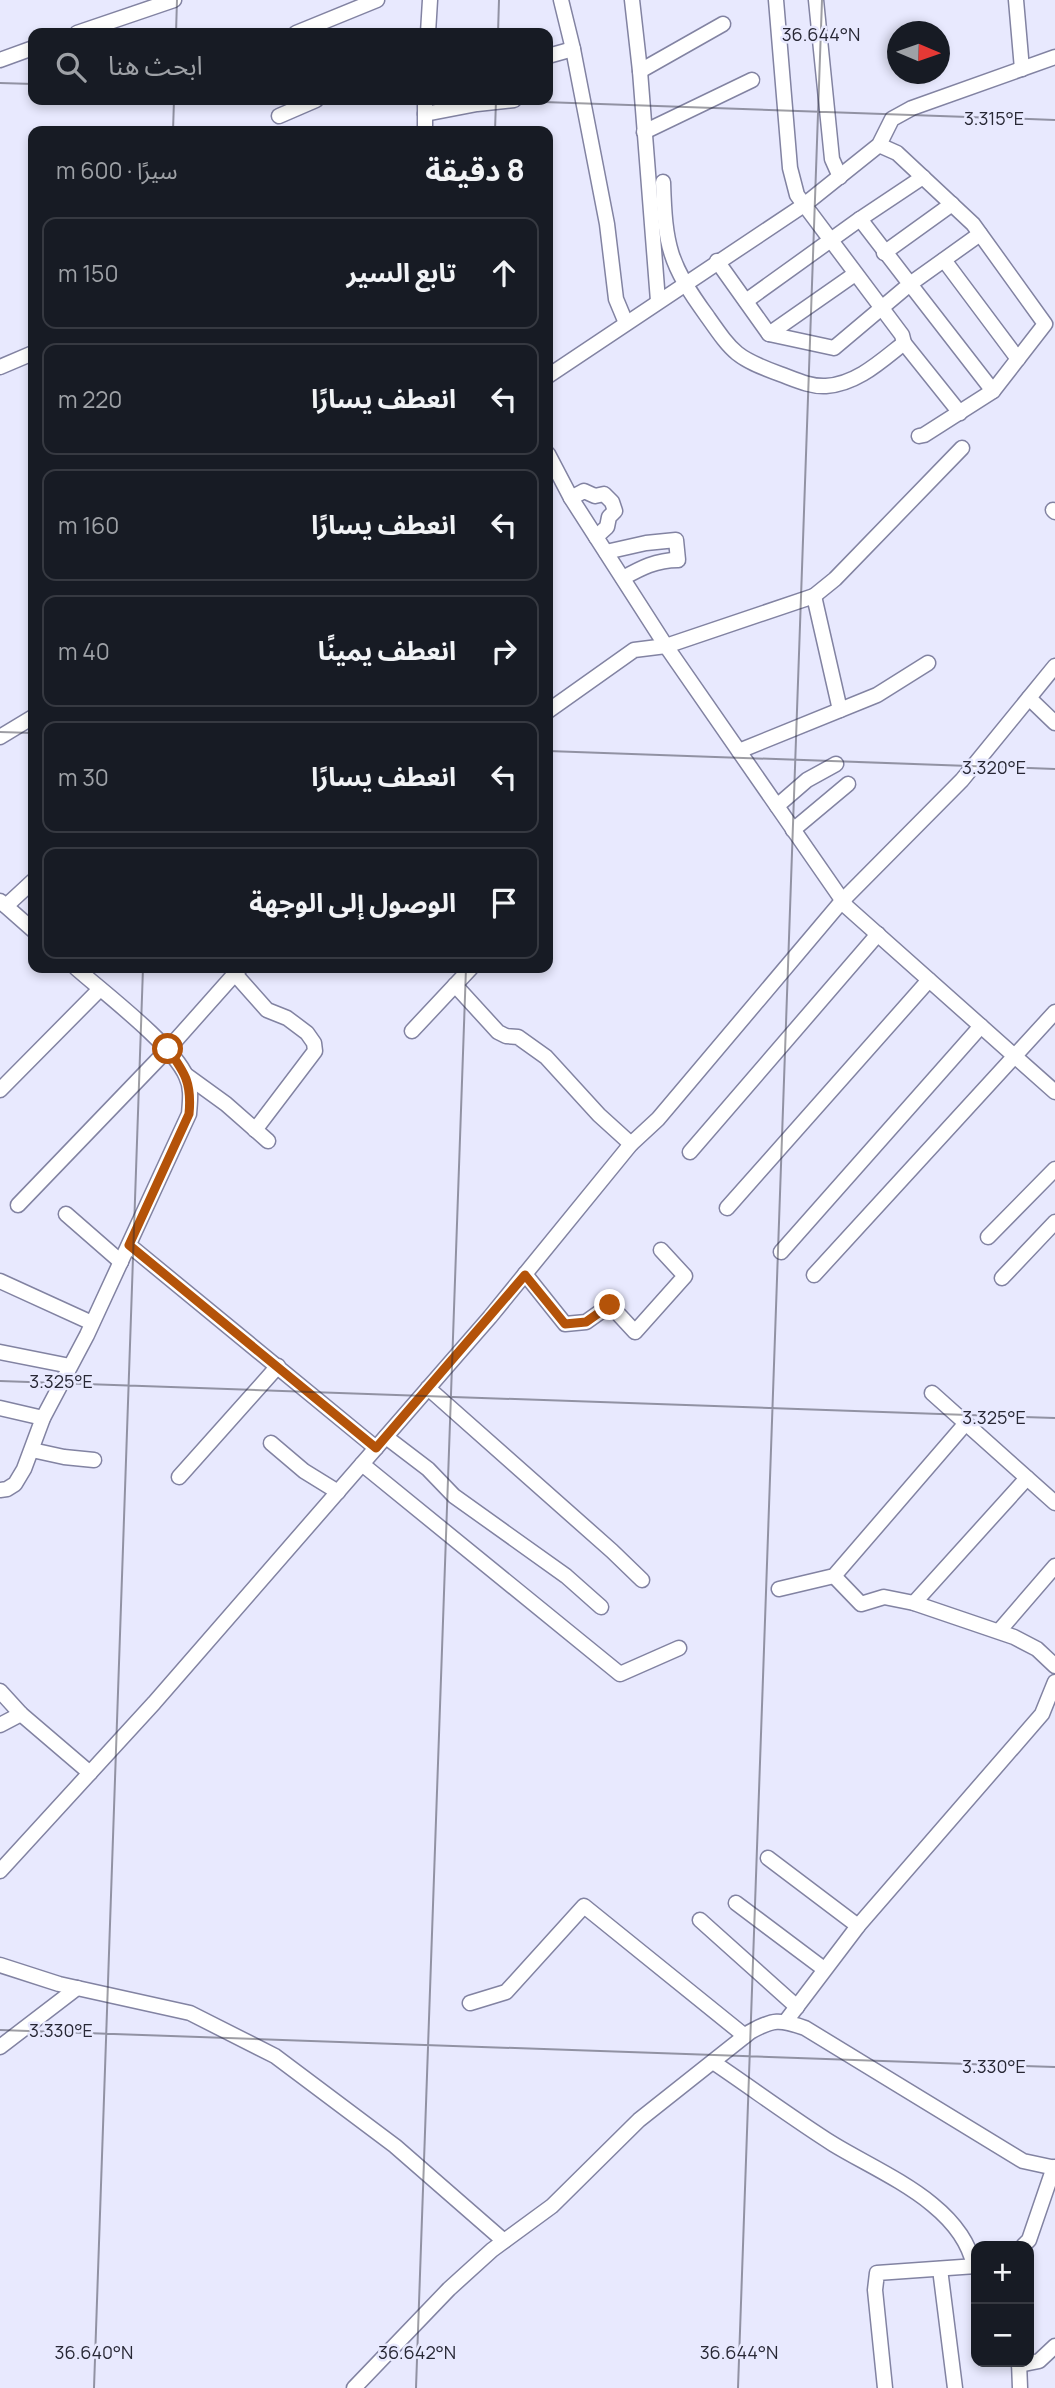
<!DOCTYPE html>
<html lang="ar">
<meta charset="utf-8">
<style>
:root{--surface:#171b24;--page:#242831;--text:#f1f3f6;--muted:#9ea1a6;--line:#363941}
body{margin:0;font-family:Manrope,"Noto Sans Arabic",sans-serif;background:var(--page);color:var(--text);direction:rtl}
.controls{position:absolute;right:21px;bottom:21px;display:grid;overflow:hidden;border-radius:14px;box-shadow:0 4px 10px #0003}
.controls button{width:63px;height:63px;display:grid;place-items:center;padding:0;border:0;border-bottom:2px solid var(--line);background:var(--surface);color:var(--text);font:35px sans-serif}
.compass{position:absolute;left:887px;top:21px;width:63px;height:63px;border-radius:50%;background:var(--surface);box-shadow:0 4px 10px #0003;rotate:92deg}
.stop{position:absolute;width:21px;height:21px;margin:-16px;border:5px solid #b45309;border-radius:50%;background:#fff}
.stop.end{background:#b45309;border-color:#fff;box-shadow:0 2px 7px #0008}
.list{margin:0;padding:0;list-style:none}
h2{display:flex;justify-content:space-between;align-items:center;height:91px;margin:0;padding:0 28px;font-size:30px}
h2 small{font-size:23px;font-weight:400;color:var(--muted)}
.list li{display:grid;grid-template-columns:46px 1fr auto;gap:21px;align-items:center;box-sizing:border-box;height:112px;margin:0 14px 14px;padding:0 14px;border:2px solid var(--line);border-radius:14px}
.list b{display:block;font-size:26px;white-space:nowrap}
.list em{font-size:23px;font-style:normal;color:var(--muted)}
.icon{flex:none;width:38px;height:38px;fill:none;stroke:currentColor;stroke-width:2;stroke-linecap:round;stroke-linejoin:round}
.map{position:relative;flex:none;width:1055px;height:2388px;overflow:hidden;direction:ltr}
.search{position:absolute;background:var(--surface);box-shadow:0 4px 10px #0003;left:28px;top:28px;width:525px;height:77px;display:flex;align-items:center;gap:18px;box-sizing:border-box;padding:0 24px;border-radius:14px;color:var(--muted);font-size:26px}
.panel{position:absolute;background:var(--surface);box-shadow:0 4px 10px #0003;left:28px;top:126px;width:525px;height:847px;border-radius:14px;direction:rtl}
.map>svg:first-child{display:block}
</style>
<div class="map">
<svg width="1055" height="2388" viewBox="0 0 1055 2388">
<rect width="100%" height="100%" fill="#e8e9fe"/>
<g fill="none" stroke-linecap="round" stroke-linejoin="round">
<g stroke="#8283a2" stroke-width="17">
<g id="minor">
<polyline points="561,0 573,49 607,224 616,299 626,323"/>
<polyline points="632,0 640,71 658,301"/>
<polyline points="776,0 790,168 797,195 902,335 904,343"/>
<polyline points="816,0 832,159 840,177"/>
<polyline points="1016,0 1022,69"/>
<polyline points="77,33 174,0"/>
<polyline points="296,33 377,0"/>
<polyline points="428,33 430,0"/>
<polyline points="548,56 573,49"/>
<polyline points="0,60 33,48"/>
<polyline points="640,71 723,24"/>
<polyline points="425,100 425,131"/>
<polyline points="425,114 477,104 514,100"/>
<polyline points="279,116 316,100"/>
<polyline points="644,132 752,80"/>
<polyline points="879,145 897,153 973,224 1045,324 993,391 924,435 919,436"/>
<path d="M663 182C665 246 669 264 707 316 733 353 736 358 780 374 794 379 810 387 826 386 857 384 881 361 904 343L960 413"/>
<polyline points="980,234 910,284 993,391"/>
<polyline points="884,253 952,204"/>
<polyline points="944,260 1018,359"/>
<polyline points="717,261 769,334 834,348 910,284 860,219 923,177"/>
<polyline points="746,301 860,219"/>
<polyline points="769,334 855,274"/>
<polyline points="0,367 33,353"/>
<polyline points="548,376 804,205 879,145 892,119 912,108 1055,57"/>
<polyline points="548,454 571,498 666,646 847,907 1055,1092"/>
<polyline points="571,498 584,491 595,496 604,494 612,502 615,511 609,517 607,527 596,537"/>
<polyline points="1053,510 1055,512"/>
<path d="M606 552 646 543 676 540 678 560C656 560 641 568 623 578"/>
<polyline points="814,596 835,579 962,448"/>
<polyline points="1029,698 1055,723"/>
<polyline points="548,711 634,650 666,646 814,596 840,710"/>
<polyline points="0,737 33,717"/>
<polyline points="739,751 877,695 928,663"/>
<polyline points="777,806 807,780 836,764"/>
<polyline points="793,830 848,784"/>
<polyline points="0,901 33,930"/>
<polyline points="6,906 33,881"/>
<polyline points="235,974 267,1010 287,1018 307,1033 314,1043 315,1051 255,1130"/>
<polyline points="455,985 498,1032 506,1036 518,1037 546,1057 599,1115 631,1144"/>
<polyline points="412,1031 471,968"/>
<polyline points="186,1075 226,1104 268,1141"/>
<polyline points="0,1090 100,989"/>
<polyline points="690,1152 878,934"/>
<polyline points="18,1205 168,1049 240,968"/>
<polyline points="727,1208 929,980"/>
<polyline points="66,1214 121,1262"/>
<polyline points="988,1237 1055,1169"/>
<polyline points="129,1245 376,1448"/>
<polyline points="781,1252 981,1026"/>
<polyline points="525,1274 565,1324 586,1322 610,1305 635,1332 685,1276 661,1250"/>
<polyline points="814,1275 1055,1012"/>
<polyline points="1002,1278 1055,1222"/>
<polyline points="0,1281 92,1323"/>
<polyline points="0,1352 70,1366"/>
<polyline points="428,1388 612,1551 642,1580"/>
<polyline points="932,1393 1055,1503"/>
<polyline points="0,1408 43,1418"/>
<polyline points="386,1437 428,1469 454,1496 566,1576 601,1607"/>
<polyline points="271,1443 304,1471 338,1492"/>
<polyline points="32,1450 64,1457 94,1460"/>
<polyline points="362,1464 620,1674 679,1648"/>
<polyline points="179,1477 278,1366"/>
<path d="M0 1490 7 1489 15 1484 24 1469 43 1418 87 1335 189 1114C190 1101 192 1088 186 1076 173 1045 103 992 76 968"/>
<polyline points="834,1576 861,1604 884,1597 914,1603 1014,1637 1037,1649 1055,1666"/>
<polyline points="779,1589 834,1576 966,1423"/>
<polyline points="914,1603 1027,1478"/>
<polyline points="999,1631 1055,1566"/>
<polyline points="0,1691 21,1714 90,1773"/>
<polyline points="0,1725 21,1714"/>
<polyline points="768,1858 858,1926"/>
<polyline points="0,1871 154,1703 490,1317 631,1144 658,1119 842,901 962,780 1055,666"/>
<polyline points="736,1903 824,1969"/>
<polyline points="700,1920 797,2007"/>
<polyline points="0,1965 59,1984 190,2013 275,2056 395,2146 504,2241"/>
<polyline points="470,2003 506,1992 584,1906 745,2036"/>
<polyline points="786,2021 858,1926 1042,1714 1055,1682"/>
<polyline points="0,2047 77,1988"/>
<path d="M713 2062C753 2089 792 2118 833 2144 882 2174 961 2204 974 2266"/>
<polyline points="1023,2246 1029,2240 1054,2167"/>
<polyline points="940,2269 955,2388"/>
<polyline points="1019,2362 1020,2388"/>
<polyline points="1019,2365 1039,2361 1055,2346"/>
<path d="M354 2388 449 2289 492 2250 552 2206 639 2120 750 2032C773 2019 780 2019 805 2028L1023 2161 1055 2168"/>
<polyline points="885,2388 875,2290 877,2273 976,2266"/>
</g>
</g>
<use href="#minor" stroke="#fff" stroke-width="14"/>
</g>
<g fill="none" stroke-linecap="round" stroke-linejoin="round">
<path stroke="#b45309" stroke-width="9" d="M168 1049C185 1073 192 1083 189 1114L129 1245 376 1448 525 1275 565 1324 586 1322 610 1305"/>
</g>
<path fill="none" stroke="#282835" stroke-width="2" stroke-opacity="0.45" d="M176 33 177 0M498 33 499 0M0 83 33 84M489 100 1055 120M173 131 174 100M495 131 496 100M0 732 33 733M548 751 1055 769M0 1381 1055 1418M0 2030 1055 2067M94 2388 143 968M416 2388 466 968M738 2388 822 0"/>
<g font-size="18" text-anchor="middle" fill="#282835" stroke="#e8e9fe" stroke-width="5" stroke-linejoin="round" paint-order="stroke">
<text x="821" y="41">36.644°N</text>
<text x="994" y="125">3.315°E</text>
<text x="994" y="774">3.320°E</text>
<text x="61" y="1388">3.325°E</text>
<text x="994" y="1424">3.325°E</text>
<text x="61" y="2037">3.330°E</text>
<text x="994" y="2073">3.330°E</text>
<text x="94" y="2359">36.640°N</text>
<text x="417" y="2359">36.642°N</text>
<text x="739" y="2359">36.644°N</text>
</g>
</svg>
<div class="controls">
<button>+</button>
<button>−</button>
</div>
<svg class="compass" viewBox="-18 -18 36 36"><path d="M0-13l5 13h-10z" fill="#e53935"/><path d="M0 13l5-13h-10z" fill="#9ea1a6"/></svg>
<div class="stop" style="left:168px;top:1049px"></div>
<div class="stop end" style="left:610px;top:1305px"></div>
<div class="search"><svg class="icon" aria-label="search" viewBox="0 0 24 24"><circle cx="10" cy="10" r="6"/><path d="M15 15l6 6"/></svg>ابحث هنا</div>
<section class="panel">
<h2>8 دقيقة<small>سيرًا · 600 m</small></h2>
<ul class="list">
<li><svg class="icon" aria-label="ahead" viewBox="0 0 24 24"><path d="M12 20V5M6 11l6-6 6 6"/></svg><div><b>تابع السير</b></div><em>150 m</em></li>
<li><svg class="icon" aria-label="left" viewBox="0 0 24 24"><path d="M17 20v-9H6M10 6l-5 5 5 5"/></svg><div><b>انعطف يسارًا</b></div><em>220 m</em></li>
<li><svg class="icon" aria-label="left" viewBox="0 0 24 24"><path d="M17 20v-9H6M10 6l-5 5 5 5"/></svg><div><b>انعطف يسارًا</b></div><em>160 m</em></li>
<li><svg class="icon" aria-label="right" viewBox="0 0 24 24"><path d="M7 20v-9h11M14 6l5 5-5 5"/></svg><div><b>انعطف يمينًا</b></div><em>40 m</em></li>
<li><svg class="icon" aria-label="left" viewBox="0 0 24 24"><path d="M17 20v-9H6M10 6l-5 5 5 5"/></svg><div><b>انعطف يسارًا</b></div><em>30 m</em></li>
<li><svg class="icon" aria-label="arrive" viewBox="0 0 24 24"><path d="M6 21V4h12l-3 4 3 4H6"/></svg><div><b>الوصول إلى الوجهة</b></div></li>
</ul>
</section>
</div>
